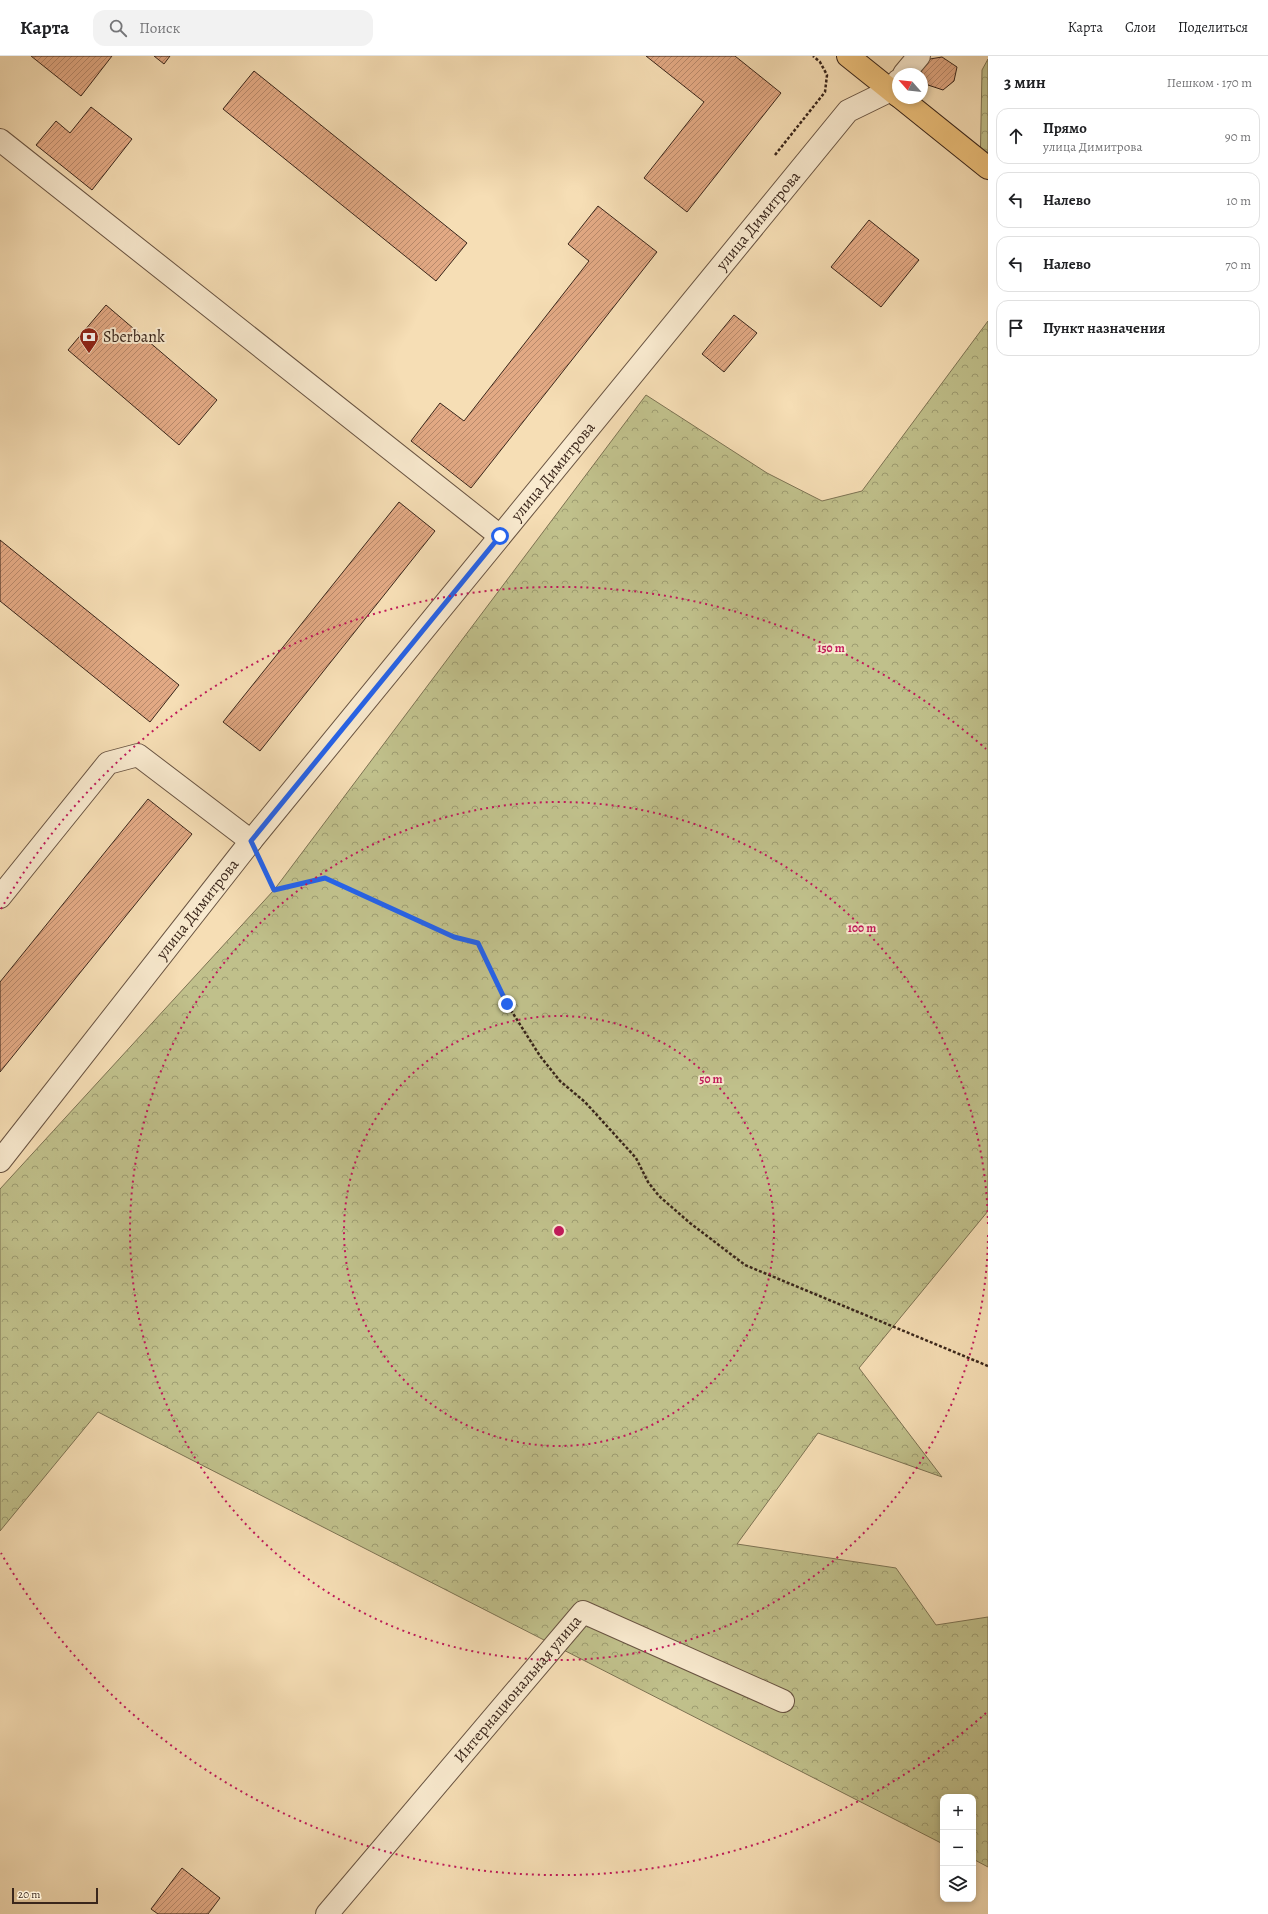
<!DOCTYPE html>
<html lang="ru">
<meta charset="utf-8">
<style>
:root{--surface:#fff;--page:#f2f2f2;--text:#202124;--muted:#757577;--line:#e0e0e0}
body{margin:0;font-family:Alegreya,serif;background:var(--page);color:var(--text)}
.controls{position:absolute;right:12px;bottom:12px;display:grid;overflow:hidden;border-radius:8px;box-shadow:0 2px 6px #0003}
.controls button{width:36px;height:36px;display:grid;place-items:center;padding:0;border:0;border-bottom:1px solid var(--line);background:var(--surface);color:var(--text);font:20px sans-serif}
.compass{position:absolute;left:892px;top:12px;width:36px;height:36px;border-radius:50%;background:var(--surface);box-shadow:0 2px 6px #0003;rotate:297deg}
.scale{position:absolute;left:12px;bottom:10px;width:86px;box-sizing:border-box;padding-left:4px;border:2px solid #3a261b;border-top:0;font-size:11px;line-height:14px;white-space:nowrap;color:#3a261b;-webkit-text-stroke:3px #f9eacf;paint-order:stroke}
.stop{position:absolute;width:12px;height:12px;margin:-9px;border:3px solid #2563eb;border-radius:50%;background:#fff}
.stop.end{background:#2563eb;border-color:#fff;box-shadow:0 1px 4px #0008}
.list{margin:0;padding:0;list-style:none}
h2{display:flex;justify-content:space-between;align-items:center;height:52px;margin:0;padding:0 16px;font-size:17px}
h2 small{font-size:13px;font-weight:400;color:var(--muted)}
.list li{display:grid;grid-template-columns:26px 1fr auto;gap:12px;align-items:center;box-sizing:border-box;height:56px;margin:0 8px 8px;padding:0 8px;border:1px solid var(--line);border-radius:12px}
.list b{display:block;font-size:15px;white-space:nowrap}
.list p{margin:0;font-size:13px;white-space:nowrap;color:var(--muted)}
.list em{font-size:13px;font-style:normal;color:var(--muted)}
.icon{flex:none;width:22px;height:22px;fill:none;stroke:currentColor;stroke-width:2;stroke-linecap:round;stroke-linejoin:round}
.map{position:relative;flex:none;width:988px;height:1858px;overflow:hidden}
header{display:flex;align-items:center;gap:24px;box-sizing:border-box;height:56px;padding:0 20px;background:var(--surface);border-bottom:1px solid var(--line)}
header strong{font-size:19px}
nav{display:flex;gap:22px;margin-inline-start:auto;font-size:14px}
.search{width:280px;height:36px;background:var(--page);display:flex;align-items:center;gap:10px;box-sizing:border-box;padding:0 14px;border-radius:12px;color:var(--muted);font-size:15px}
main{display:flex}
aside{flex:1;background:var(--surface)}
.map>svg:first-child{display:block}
</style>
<header>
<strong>Карта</strong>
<div class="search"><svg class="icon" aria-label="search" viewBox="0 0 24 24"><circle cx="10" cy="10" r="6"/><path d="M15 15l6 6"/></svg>Поиск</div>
<nav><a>Карта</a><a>Слои</a><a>Поделиться</a></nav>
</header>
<main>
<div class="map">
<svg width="988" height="1858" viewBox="0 0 988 1858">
<defs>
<pattern id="forest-crowns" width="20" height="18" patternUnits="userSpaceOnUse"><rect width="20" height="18" fill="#c0c08b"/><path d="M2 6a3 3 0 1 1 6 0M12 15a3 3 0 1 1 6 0" fill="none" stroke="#9d9c71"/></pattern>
<pattern id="building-hatch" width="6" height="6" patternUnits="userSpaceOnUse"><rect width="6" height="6" fill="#e2a984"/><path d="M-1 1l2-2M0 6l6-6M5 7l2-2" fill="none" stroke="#b8896b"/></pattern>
</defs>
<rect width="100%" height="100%" fill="#f6deb5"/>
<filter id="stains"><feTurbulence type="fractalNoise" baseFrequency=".005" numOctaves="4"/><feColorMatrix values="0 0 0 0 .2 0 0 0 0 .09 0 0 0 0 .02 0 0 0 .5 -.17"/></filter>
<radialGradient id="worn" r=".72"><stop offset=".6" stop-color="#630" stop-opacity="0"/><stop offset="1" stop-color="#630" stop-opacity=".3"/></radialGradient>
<g fill="url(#forest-crowns)" stroke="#7d7353">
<polygon points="988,3 988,124 980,118 982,14"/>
<polygon points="988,265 988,1155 859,1312 942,1421 818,1377 737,1488 896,1512 936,1569 988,1561 988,1811 973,1803 973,1741 943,1741 943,1788 98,1356 0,1475 0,1133 274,834 646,339 767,417 822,445 862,435"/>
</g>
<g fill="url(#building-hatch)" stroke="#3a261b">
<polygon points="31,0 112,0 81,40"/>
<polygon points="154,0 170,0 164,8"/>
<polygon points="646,0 735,0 781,37 687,156 644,122 704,46"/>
<polygon points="942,1 957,11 954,25 943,34 928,29 921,15 930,3"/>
<polygon points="254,15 467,187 436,225 223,53"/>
<polygon points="91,51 132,83 92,134 36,89 56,65 70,77"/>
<polygon points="598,150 657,196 471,432 411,385 440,347 464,365 589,205 568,188"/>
<polygon points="869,164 919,204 881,251 831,211"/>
<polygon points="106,249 217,344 179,389 68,294"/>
<polygon points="734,259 757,277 724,316 702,298"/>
<polygon points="399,446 435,475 260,695 223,666"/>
<polygon points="0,484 179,629 150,666 0,545"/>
<polygon points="148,743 192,778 0,1016 0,926"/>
<polygon points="182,1812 220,1842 208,1858 158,1858 151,1853"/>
</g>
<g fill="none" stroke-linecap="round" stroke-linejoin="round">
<g stroke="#695442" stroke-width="24">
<g id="minor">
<polyline points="904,18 919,0"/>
<polyline points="0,84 500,480"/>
<polyline points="0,841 108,707 138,699 251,785"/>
<path id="s1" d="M0 1105 251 785 848 55 891 34 898 25"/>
<path id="s2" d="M327 1858 583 1556 783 1645"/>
</g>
</g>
<g stroke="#3a261b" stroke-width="24">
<g id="major">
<polyline points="848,0 898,40"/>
<polyline points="901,42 988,112"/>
</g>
</g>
<g stroke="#3a261b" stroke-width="2.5" stroke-dasharray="3 2" stroke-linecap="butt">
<polyline points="775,99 825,36 827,19 820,6 813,0"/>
<polyline points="263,810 274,834 325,822 454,881 478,887 507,948 540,1000 560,1025 585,1046 636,1102 648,1126 659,1140 690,1167 745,1209 988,1310"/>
</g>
<use href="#minor" stroke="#f9eacf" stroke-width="22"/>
<use href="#major" stroke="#ebbf7a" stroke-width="22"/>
</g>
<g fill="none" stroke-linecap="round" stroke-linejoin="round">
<polyline stroke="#2563eb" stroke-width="5" points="500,480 251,785 274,834 325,822 454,881 478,887 507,948"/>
</g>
<g fill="none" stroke="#c2185b" stroke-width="2" stroke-dasharray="2 4">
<circle cx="559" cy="1175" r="215"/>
<path d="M988 1179A429 429 0 1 1 988 1171"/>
<path d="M986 1657A644 644 0 0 1 1 1497M1 853A644 644 0 0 1 986 693"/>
</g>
<defs>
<g id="bank-pin" transform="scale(1)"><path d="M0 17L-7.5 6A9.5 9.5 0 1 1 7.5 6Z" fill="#8f2418" stroke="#f9eacf"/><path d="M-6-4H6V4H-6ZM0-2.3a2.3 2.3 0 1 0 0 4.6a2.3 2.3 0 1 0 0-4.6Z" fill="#fff"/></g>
</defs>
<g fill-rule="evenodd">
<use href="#bank-pin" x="89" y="281"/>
</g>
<g text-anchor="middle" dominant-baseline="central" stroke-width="4" stroke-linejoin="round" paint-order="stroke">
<g font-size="16" fill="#3a261b" stroke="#f9eacf">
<text stroke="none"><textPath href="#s1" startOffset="1208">улица Димитрова</textPath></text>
<text stroke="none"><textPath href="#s1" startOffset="884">улица Димитрова</textPath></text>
<text stroke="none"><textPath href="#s1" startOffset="320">улица Димитрова</textPath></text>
<text stroke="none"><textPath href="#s2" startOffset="295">Интернациональная улица</textPath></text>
</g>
<g font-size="16" fill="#3a261b" stroke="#f9eacf" text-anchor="start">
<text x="103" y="281">Sberbank</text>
</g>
</g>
<circle cx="559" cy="1175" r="6" fill="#c2185b" stroke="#f9eacf" stroke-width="2"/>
<g font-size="12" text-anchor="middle" font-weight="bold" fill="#c2185b" stroke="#f9eacf" stroke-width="4" stroke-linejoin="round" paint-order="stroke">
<text x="831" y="596">150 m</text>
<text x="862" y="876">100 m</text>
<text x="711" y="1027">50 m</text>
</g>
<rect width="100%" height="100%" filter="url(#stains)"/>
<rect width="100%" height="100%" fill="url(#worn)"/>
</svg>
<div class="controls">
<button>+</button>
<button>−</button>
<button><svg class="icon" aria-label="layers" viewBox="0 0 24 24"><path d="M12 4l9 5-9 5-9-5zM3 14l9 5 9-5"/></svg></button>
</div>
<svg class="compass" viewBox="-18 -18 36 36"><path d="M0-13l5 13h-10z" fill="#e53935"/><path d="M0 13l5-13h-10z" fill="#757577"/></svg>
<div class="scale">20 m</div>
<div class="stop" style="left:500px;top:480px"></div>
<div class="stop end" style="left:507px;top:948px"></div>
</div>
<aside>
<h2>3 мин<small>Пешком · 170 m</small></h2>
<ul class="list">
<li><svg class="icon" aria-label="ahead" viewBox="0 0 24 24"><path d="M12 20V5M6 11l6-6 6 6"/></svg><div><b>Прямо</b><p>улица Димитрова</p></div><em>90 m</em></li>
<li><svg class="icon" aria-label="left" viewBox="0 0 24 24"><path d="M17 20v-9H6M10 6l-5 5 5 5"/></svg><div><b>Налево</b></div><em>10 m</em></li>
<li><svg class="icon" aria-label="left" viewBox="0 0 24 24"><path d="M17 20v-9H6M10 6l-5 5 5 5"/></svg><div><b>Налево</b></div><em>70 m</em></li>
<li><svg class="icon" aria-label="arrive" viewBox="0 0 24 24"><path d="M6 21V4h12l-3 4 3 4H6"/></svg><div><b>Пункт назначения</b></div></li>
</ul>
</aside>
</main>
